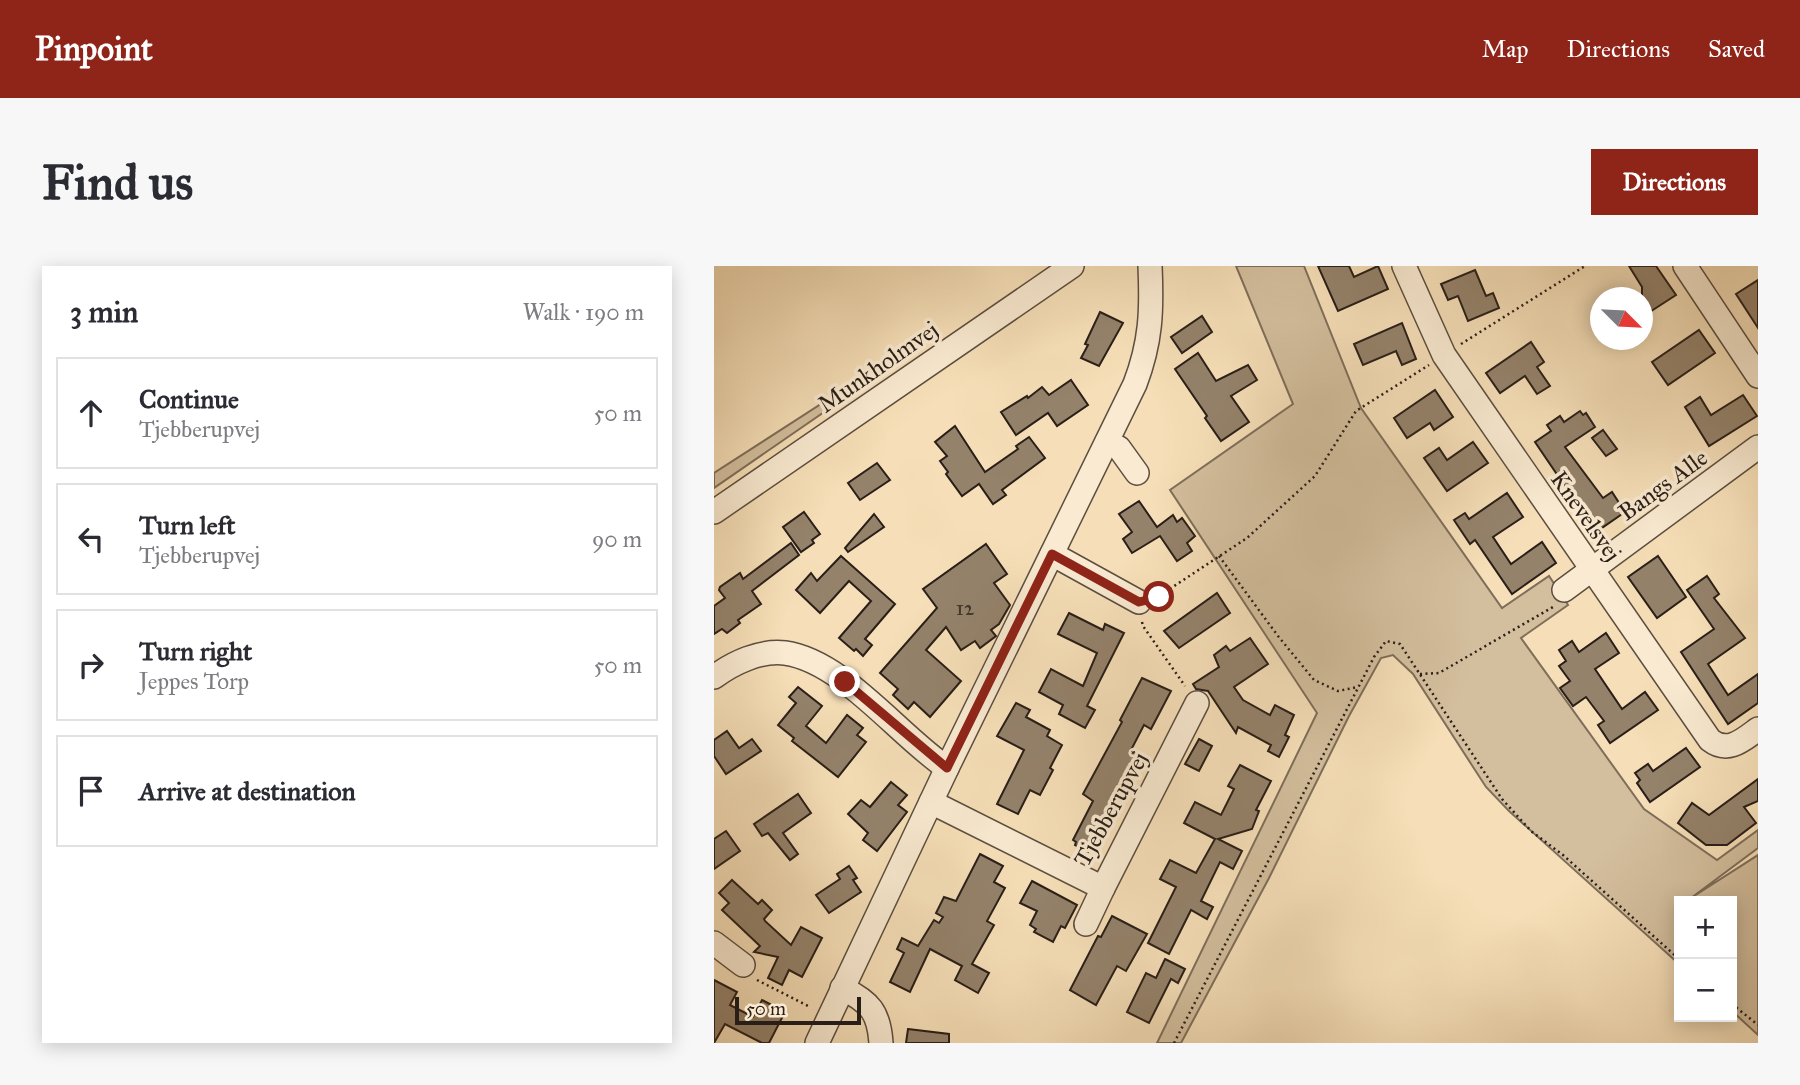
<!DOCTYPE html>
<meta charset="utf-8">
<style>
:root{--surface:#fff;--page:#f7f7f7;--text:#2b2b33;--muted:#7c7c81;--line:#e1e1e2;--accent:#8f2418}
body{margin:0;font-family:"IM FELL Great Primer",serif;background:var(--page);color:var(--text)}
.controls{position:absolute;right:21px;bottom:21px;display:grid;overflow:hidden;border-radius:0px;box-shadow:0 4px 18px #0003}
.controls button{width:63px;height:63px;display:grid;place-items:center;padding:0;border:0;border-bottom:2px solid var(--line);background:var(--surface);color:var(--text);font:35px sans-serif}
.compass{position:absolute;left:876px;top:21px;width:63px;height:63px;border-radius:50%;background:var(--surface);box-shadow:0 4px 18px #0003;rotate:114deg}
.scale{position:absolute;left:21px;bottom:18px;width:126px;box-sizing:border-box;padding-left:7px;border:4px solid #291e18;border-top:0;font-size:19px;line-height:24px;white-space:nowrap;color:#291e18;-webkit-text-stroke:5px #f9ead1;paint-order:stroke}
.stop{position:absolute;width:21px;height:21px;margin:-16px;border:5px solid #8f2418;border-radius:50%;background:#fff}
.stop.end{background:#8f2418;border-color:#fff;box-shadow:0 2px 7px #0008}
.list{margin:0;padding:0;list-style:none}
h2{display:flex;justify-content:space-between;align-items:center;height:91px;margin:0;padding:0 28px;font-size:30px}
h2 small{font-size:23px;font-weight:400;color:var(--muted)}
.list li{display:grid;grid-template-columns:46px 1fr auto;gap:21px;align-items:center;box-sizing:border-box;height:112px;margin:0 14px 14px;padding:0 14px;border:2px solid var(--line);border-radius:0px}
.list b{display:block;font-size:26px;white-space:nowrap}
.list p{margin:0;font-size:23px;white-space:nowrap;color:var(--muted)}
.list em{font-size:23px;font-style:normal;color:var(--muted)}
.icon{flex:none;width:38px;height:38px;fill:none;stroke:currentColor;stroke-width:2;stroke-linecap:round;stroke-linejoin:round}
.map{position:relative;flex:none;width:1044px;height:777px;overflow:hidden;border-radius:0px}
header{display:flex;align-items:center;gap:42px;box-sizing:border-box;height:98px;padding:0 35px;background:var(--accent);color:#fff}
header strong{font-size:33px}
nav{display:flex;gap:38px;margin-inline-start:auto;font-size:24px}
.intro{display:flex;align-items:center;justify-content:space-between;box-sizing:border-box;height:168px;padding:0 42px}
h1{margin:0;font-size:49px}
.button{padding:18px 32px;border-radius:0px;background:var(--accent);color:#fff;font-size:24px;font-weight:700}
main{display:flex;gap:42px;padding:0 42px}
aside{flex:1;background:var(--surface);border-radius:0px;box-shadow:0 4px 18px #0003}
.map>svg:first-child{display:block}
</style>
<header>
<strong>Pinpoint</strong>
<nav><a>Map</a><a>Directions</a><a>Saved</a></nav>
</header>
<div class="intro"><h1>Find us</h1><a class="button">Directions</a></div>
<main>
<aside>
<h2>3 min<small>Walk · 190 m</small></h2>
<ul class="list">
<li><svg class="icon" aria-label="ahead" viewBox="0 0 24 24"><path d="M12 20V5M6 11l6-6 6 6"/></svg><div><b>Continue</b><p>Tjebberupvej</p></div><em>50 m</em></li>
<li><svg class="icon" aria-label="left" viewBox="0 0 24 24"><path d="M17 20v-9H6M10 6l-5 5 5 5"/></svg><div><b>Turn left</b><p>Tjebberupvej</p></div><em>90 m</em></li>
<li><svg class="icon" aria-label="right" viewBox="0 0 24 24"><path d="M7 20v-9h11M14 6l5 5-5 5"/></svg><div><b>Turn right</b><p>Jeppes Torp</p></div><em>50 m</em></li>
<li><svg class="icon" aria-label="arrive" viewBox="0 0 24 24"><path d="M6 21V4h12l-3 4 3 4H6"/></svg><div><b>Arrive at destination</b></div></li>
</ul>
</aside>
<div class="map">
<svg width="1044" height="777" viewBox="0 0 1044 777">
<rect width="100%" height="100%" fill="#f6dfb8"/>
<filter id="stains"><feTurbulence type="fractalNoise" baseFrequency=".00286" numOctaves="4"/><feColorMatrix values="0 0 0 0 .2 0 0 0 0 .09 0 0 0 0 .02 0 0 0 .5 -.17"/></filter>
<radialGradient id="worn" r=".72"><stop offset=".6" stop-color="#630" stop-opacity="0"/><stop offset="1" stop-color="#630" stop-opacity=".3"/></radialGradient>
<g fill="#d3be9d" stroke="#7e6e5a" stroke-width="2">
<polygon points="522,0 590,0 647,142 788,342 835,310 854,339 807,372 930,543 1003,594 1044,564 1044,582 977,632 1044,589 1044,769 1018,745 1018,635 965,635 965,698 795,545 772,521 699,408 679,389 667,392 635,450 555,612 467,777 443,777 603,447 456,224 579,138"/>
<polygon points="189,85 184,95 0,222 0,207"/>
</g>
<g fill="#94826b" stroke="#291e18" stroke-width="2">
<polygon points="604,0 635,0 640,11 664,0 674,23 624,45"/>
<polygon points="915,0 942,0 962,29 928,51 928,21"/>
<polygon points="761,4 772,30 779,27 785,42 754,55 744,30 734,34 727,18"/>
<polygon points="1044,14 1044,62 1022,28"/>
<polygon points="386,46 409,57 385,100 367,92 374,79 371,78"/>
<polygon points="488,50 498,66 468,87 457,71"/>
<polygon points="688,57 702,93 688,99 682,85 649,99 640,78"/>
<polygon points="985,64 1001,87 954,119 938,96"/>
<polygon points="817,76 830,96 823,101 836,120 823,128 811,110 786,127 772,107"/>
<polygon points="484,87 502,115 534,99 543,114 517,130 535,156 507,175 491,152 493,150 461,103"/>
<polygon points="357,114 374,139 343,160 334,147 302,169 287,146 313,130 314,132 328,121 335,129"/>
<polygon points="721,124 739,151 720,164 716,157 693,172 680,152"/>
<polygon points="1029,129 1043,150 995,180 971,141 986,131 997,149"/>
<polygon points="866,145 869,149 872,147 881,161 851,181 889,232 898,226 911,246 882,266 821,176 837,165 833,159 846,150 850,156"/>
<polygon points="241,160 271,206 304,183 302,180 315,171 331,192 288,224 292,229 279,238 265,218 248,230 232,208 234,206 226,195 233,190 221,176"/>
<polygon points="889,164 903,183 892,190 878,172"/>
<polygon points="759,176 774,197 733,225 710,192 725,182 733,194"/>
<polygon points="163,197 176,214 146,234 134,217"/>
<polygon points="793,227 809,251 779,271 797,298 828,276 842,297 798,328 761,274 756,278 740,254 751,247 755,253"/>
<polygon points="425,235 443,261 459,249 463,256 468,252 481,270 473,277 478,285 463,295 446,270 418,287 409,273 418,266 405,248"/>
<polygon points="90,246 106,268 98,274 100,277 87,286 69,261"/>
<polygon points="160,248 170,261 134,286 131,282"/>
<polygon points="77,277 85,289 38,325 47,338 24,354 26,357 13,367 8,363 0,368 0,340 11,332 5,324 6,321 26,307 29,313"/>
<polygon points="272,278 293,308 280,317 296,339 285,358 277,364 282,370 266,382 261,375 247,384 232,361 212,384 247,415 216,451 200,436 194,443 179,429 184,423 166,407 223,342 209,323"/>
<polygon points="127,290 181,338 151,373 158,379 149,390 142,383 140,385 125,372 157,335 135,315 106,347 82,324 97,307 103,315"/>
<polygon points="944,290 972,331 943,352 914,311"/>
<polygon points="993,310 1005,328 1000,332 1031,372 994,398 1014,429 1044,408 1044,437 1014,458 967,386 1000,363 973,324"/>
<polygon points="503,327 516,347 465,382 450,365"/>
<polygon points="355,347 389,364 391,358 410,367 373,440 381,444 371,462 345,448 349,439 325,426 337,403 369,420 383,387 344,368"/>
<polygon points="892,367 905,387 881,403 908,443 931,426 944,444 896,477 884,459 890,455 872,431 859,440 846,422 856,415 845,400 852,395 845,384 858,375 865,386"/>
<polygon points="536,372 554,398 520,421 529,434 556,449 561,439 580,449 571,469 575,471 565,491 554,485 557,479 524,461 522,467 494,425 482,423 479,418 505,401 500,389 512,380 516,385"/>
<polygon points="428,412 457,425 437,463 430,459 417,484 429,490 379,585 376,583 374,586 361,579 362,576 359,574 379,535 369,528 408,456 406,454"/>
<polygon points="84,421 108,440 92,460 112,477 133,449 149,462 143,469 152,476 124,511 78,475 80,472 64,459 82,437 75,431"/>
<polygon points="302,437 316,444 312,451 336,464 333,470 348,479 336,502 339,504 326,529 316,524 304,548 283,538 310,484 283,470"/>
<polygon points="13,465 25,482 38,473 47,485 12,508 0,490 0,474"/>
<polygon points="485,473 498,480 485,505 471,498"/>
<polygon points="972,482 986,501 936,536 923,517 926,514 921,507 934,498 939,505"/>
<polygon points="526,499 557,515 542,544 545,545 538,563 504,573 528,585 519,603 506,596 487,635 499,641 493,653 477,644 455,688 434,677 462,621 446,613 456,594 482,607 501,573 470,557 481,536 507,549 520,523 514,520"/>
<polygon points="1044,513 1044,535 1030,541 1042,557 1013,579 992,579 964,557 978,537 995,549"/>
<polygon points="177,516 193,529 184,539 193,546 163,585 149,574 154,567 134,548 147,534 156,541"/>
<polygon points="84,528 97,547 69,567 84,588 76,594 54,567 48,570 40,558"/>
<polygon points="12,565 26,585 0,603 0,573"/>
<polygon points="266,588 289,600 280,616 291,622 273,655 280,659 258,698 275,707 264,727 241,714 248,700 216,683 196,726 176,716 190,687 183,683 188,672 204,680 220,654 225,657 229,651 222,647 230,631 242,635"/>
<polygon points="135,600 143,612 139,614 147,626 115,647 102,629 126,613 123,608"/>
<polygon points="18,614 44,638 48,634 58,644 50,653 51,655 77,679 87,661 108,672 88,711 75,704 68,719 54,712 64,691 40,686 46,680 8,644 15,637 5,627"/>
<polygon points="318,615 363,639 351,662 347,660 339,676 320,666 322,663 316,659 323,645 306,637"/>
<polygon points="398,650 433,668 412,705 403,700 382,739 356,724 384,670 387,671"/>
<polygon points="451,693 471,703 464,717 457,713 435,757 413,746 432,707 442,712"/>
<polygon points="0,714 23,726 16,739 39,751 48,734 71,746 55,777 48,777 11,758 0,777"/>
<polygon points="194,763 235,768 235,777 192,777"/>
</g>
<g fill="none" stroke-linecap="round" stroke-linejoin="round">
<g stroke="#5c4e40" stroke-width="26">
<g id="minor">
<path d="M690 0 730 89 996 474C1014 488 1029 474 1044 463"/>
<polyline points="971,0 1044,110"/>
<polyline points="393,176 405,182 423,207"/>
<polyline points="0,246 358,0"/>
<polyline points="338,288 425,336"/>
<polyline points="850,324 1044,181"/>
<path d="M0 411C19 397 46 384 71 387 129 395 185 470 233 502"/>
<polyline points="217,536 389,622 483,437"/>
<polyline points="372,658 389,622"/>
<polyline points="0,677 29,699"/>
<path d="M128 722C156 736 165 746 167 777"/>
<path d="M103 777 233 502 421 118C437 76 438 45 436 0"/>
</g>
</g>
<g stroke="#291e18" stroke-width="2.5" stroke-dasharray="2 3.5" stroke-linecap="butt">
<polyline points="747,78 871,0"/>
<polyline points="505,290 564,370 600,414 624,425 644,421"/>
<polyline points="442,332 533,272 601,210 642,145 715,99"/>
<polyline points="428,356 429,360 471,420"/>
<polyline points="706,408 725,407 839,341"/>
<polyline points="43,714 96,741"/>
<polyline points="1018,738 1044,759"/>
<polyline points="460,777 660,391 672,375 686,378 788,533 817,565 849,589 965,693"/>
</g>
<use href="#minor" stroke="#f9ead1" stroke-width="23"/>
</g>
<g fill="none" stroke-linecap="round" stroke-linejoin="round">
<polyline stroke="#8f2418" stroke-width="9" points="131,416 233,502 338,288 425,336 445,331"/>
</g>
<g text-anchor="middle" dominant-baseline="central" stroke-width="7" stroke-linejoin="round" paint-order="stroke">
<g font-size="21" fill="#44372d">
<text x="251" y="342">12</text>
</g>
<g font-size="24" fill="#291e18" stroke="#f9ead1">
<text transform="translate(164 101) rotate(-35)">Munkholmvej</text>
<text transform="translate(949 219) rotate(-36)">Bangs Alle</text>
<text transform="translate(872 250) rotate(55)">Knevelsvej</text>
<text transform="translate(397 543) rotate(-61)">Tjebberupvej</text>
</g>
</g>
<rect width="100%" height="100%" filter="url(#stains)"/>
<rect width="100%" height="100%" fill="url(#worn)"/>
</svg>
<div class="controls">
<button>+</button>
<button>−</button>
</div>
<svg class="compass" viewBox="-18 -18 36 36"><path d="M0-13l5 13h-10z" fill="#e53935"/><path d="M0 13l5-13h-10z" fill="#7c7c81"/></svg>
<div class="scale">50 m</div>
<div class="stop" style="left:445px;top:331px"></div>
<div class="stop end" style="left:131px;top:416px"></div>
</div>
</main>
